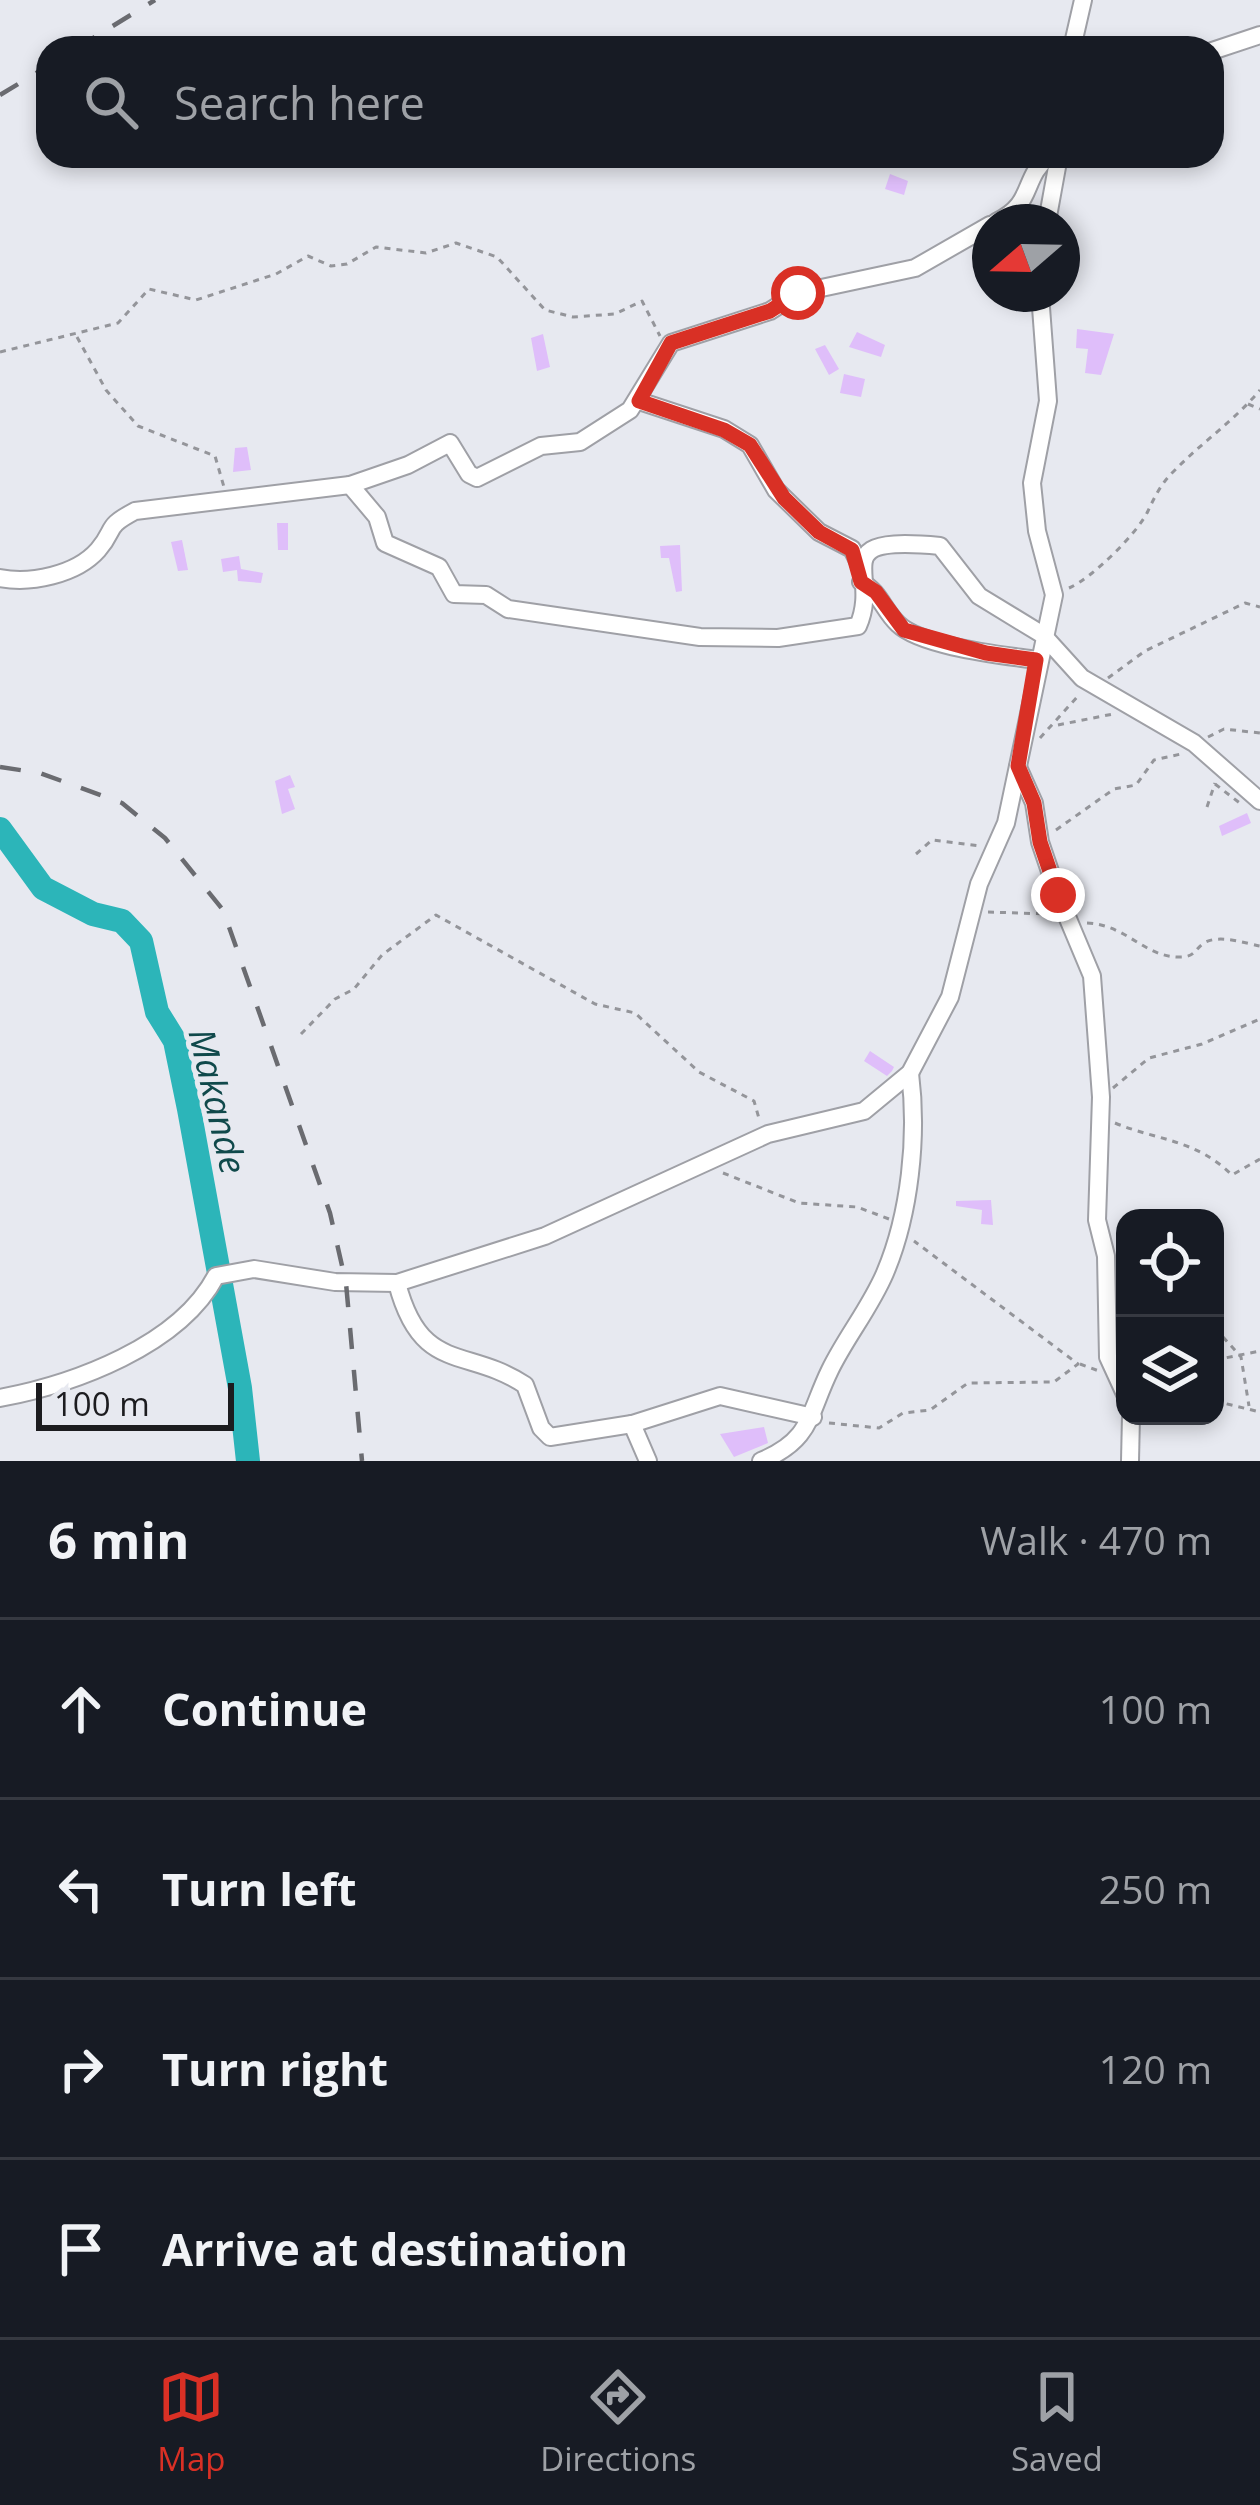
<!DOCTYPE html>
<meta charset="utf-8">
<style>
:root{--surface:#171b24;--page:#242831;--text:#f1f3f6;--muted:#9ea1a6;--line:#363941;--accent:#d93025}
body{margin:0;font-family:"Open Sans",sans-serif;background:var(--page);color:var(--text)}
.controls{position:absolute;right:36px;bottom:36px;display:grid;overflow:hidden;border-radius:24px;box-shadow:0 6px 18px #0003}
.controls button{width:108px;height:108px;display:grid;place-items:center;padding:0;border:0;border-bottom:3px solid var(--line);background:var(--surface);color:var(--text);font:60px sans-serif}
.compass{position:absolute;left:972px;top:204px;width:108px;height:108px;border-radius:50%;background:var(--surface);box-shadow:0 6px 18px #0003;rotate:250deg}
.scale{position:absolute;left:36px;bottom:30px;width:198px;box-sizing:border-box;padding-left:12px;border:6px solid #1c1c1f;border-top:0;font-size:33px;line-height:42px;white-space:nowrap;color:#1c1c1f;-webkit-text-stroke:9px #e7e9f0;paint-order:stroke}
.stop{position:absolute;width:36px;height:36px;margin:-27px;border:9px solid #d93025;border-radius:50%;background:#fff}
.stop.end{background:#d93025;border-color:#fff;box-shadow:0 3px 12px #0008}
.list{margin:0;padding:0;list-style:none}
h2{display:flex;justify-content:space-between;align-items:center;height:156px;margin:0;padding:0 48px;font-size:51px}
h2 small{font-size:39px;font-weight:400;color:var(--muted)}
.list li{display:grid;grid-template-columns:78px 1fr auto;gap:36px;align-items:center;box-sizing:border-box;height:180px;padding:0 48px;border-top:3px solid var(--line)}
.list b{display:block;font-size:45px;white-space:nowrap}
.list em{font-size:39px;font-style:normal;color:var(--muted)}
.icon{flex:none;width:66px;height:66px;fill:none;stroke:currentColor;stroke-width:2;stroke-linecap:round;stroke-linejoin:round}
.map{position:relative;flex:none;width:1260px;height:1461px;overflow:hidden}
.search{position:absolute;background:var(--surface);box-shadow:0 6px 18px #0003;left:36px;right:36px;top:36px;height:132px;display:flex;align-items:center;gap:30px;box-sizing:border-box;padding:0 42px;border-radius:36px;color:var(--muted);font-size:45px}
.sheet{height:876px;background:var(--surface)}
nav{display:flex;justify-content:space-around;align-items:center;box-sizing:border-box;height:168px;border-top:3px solid var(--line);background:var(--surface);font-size:33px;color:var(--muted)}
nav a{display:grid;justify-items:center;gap:6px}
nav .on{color:var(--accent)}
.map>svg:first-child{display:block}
</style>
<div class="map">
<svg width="1260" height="1461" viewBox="0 0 1260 1461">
<rect width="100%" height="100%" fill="#e7e9f0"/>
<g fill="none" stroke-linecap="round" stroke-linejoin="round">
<polyline stroke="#2cb5b9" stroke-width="24" points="0,829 43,888 93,914 122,921 141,941 157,1012 175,1041 189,1109 240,1388 248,1461"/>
</g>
<g fill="#dfbefa">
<polygon points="890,174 908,181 904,195 885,189"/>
<polygon points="1077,329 1114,334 1101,375 1085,373 1088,349 1076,348"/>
<polygon points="857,332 885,345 881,357 849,347"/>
<polygon points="543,334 550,367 537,371 531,338"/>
<polygon points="825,345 839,369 829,375 815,349"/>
<polygon points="844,374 865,379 861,397 840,393"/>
<polygon points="247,447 251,470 233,472 235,448"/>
<polygon points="277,523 288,523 288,550 278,550"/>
<polygon points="182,540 188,570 178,571 171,542"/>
<polygon points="680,545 682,591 676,592 669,558 661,558 660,546"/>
<polygon points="239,556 241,569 263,573 261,583 238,581 237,570 223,572 221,559"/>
<polygon points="290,775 295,787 288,789 295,809 282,814 275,781"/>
<polygon points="1247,813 1251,823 1222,836 1219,826"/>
<polygon points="870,1051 894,1067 892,1071 887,1076 864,1061"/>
<polygon points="991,1200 993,1225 981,1224 982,1210 956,1206 956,1201"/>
<polygon points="764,1427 768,1443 734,1457 720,1434"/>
</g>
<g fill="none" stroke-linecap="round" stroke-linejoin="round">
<g stroke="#9fa0a6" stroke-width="20">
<g id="minor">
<polyline points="1072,48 1083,0"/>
<polyline points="1212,51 1260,35"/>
<path d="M996 222C1035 204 1021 179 1049 156"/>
<polyline points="1047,222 1059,156"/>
<polyline points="639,401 724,429 750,445 776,490 819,532 852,549 860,565"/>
<path d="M350 485 377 517 385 543 439 567 454 594 486 595 508 609 700 637 778 638 858 626C882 572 822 535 940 546L979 596 1043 635 1082 678 1194 743 1260 801"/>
<path d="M0 578C30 584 76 575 98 550 117 528 103 528 135 511L350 485 408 465 450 443 469 474 477 478 541 446 580 442 630 410 671 343 770 311 798 293 915 268 990 225"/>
<path d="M861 582C880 592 883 610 898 624 922 647 1003 655 1036 660"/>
<polyline points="1018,767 1034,803 1040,842 1058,895 1092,976 1101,1097 1097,1220 1106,1256 1108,1357 1125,1394"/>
<path d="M397 1283C421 1375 466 1346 525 1385L541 1428 550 1437 632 1424 720 1396 813 1417"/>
<path d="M0 1398C74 1384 179 1346 216 1276L254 1269 335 1282 397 1283 545 1236 768 1134 864 1111 910 1073 950 997 979 884 1006 823 1054 595 1037 531 1032 483 1048 401 1040 294"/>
<polyline points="632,1424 648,1461"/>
<path d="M761 1461C812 1440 808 1415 830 1370 846 1337 870 1308 885 1273 910 1214 918 1136 910 1073"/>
<polyline points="1130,1461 1131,1416"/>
</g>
</g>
<g stroke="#94959a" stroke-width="3" stroke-dasharray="6 6" stroke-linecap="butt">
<polyline points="77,337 106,390 138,426 215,456 224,487"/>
<polyline points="0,352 118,323 149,289 196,300 276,274 308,256 331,266 347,264 376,247 426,253 456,243 497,257 545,310 573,317 615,314 642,301 660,336"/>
<polyline points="1248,404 1260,409"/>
<path d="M1069 588C1092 578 1137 534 1148 511 1155 496 1161 484 1173 472 1201 443 1234 421 1260 390"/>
<polyline points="1108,678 1145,651 1245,603 1260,607"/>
<polyline points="1058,725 1113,714"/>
<polyline points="1208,737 1224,729 1260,733"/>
<polyline points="1040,738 1078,696"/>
<polyline points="1215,784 1241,804"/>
<polyline points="1207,807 1215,783"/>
<polyline points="1056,830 1114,789 1136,785 1154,760 1181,754"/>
<polyline points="916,854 932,840 980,846"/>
<polyline points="988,912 1049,914"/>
<path d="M1087 923C1128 925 1144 958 1181 957 1195 957 1195 949 1204 943 1219 934 1244 943 1260 946"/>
<polyline points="301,1034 335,999 354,989 382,955 436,915 595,1004 635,1013 699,1072 754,1101 760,1122"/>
<polyline points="1113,1088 1149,1058 1202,1044 1260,1019"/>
<path d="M1115 1123C1159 1141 1195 1139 1232 1175L1260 1159"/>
<polyline points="723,1173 799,1203 857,1207 889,1219"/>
<polyline points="1215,1328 1241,1357 1249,1406"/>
<polyline points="1215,1360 1260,1351"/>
<polyline points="1080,1364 1099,1371"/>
<polyline points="1215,1401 1260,1412"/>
<polyline points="829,1423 879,1428 903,1413 930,1410 968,1383 1054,1382 1078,1364 914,1241"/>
</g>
<use href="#minor" stroke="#fff" stroke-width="16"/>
<g stroke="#6a6b70" stroke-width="4.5" stroke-dasharray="21 21" stroke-linecap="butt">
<polyline points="77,48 155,0"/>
<polyline points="0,95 48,66"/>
<polyline points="0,767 40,773 122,803 165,838 223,910 330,1213 346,1283 362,1461"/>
</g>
</g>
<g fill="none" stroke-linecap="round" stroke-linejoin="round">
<polyline stroke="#d93025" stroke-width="15" points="798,293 770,311 671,343 639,401 724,430 750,445 784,498 819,532 852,550 861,582 876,592 904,630 986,653 1036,660 1018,766 1034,803 1040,842 1058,895"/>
</g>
<g text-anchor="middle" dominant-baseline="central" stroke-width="10" stroke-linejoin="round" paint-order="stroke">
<g font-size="36" font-style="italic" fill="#10494b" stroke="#e7e9f0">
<text transform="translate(218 1101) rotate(77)">Makande</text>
</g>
</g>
</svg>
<div class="controls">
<button><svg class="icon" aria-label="locate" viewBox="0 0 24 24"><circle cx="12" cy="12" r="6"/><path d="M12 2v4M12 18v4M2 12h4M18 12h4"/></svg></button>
<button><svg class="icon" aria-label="layers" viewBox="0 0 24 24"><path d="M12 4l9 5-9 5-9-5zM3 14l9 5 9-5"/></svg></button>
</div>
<svg class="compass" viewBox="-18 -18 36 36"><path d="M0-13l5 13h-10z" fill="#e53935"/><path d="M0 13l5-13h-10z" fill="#9ea1a6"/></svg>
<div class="scale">100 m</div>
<div class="stop" style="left:798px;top:293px"></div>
<div class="stop end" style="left:1058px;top:895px"></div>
<div class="search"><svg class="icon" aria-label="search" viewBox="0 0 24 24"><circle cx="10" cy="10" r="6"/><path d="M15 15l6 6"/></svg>Search here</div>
</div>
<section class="sheet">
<h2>6 min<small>Walk · 470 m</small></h2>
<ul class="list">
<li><svg class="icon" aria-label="ahead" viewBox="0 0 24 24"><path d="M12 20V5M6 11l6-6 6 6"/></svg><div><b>Continue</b></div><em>100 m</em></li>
<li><svg class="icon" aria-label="left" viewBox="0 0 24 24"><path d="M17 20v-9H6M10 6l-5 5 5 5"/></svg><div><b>Turn left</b></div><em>250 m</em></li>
<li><svg class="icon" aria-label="right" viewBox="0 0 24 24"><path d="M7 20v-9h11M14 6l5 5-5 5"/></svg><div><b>Turn right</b></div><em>120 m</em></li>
<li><svg class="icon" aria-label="arrive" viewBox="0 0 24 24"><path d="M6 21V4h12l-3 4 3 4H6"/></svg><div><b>Arrive at destination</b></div></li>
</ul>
</section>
<nav>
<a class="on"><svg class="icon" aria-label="map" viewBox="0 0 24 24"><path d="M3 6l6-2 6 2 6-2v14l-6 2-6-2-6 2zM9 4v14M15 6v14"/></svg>Map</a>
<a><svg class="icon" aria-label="directions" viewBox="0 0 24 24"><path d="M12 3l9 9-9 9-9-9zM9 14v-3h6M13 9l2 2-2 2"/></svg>Directions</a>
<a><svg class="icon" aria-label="saved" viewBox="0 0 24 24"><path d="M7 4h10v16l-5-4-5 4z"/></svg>Saved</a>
</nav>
